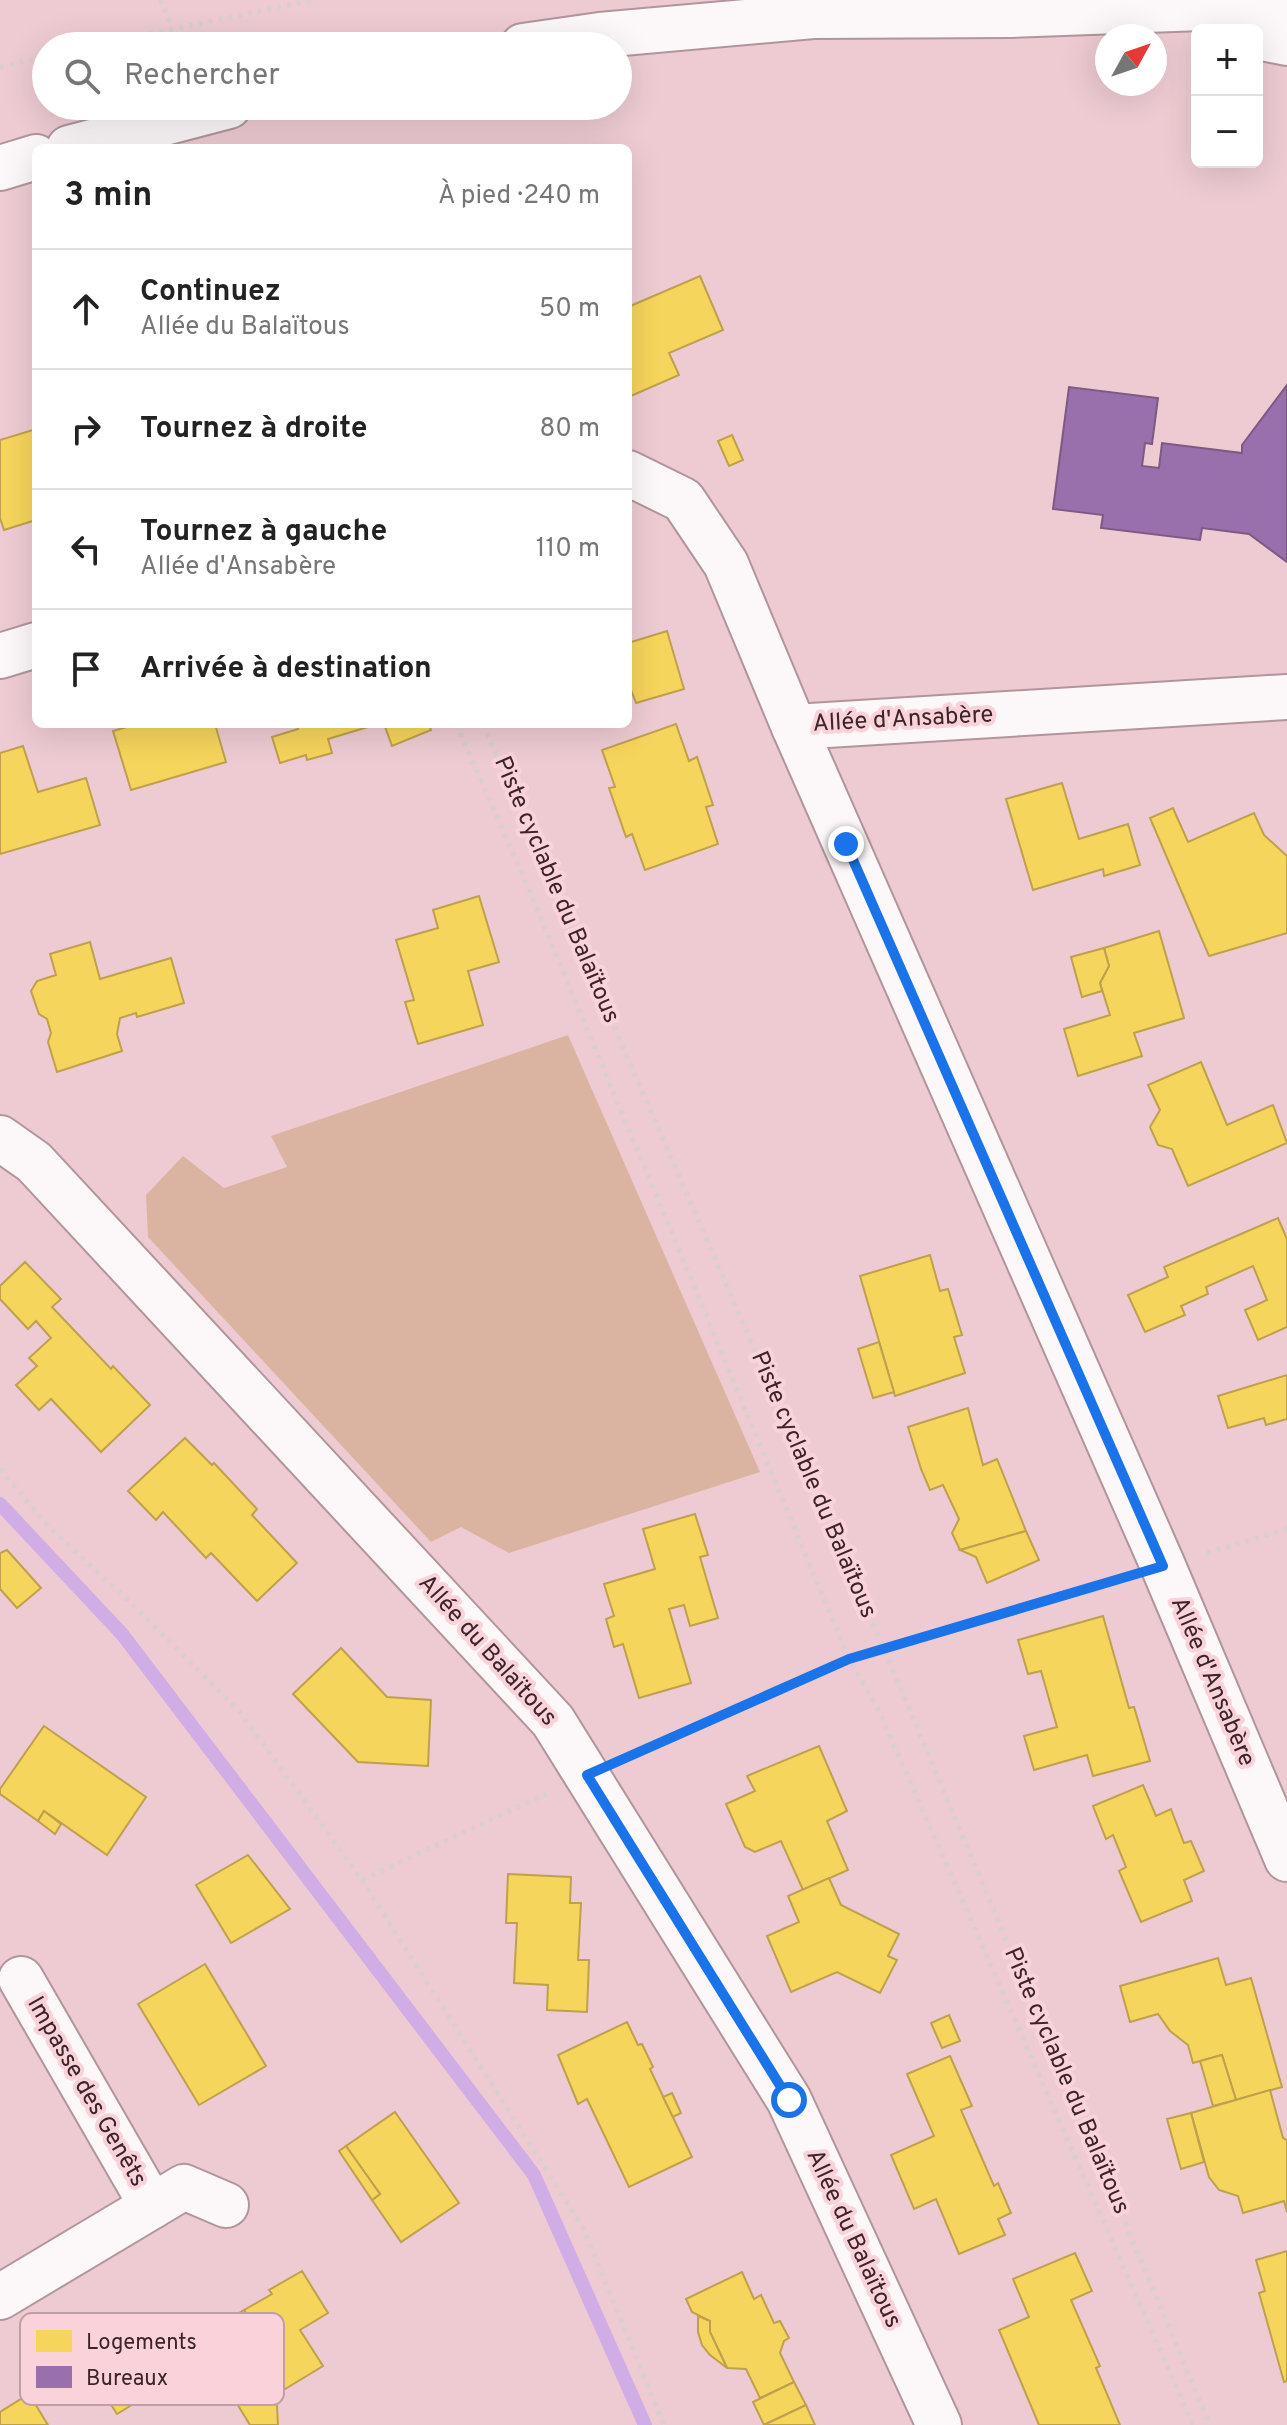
<!DOCTYPE html>
<html lang="fr">
<meta charset="utf-8">
<style>
:root{--surface:#fff;--page:#f2f2f2;--text:#222;--muted:#767676;--line:#e0e0e0}
body{margin:0;font-family:Overpass,sans-serif;background:var(--page);color:var(--text)}
.controls{position:absolute;right:24px;top:24px;display:grid;overflow:hidden;border-radius:12px;box-shadow:0 8px 32px #0002}
.controls button{width:72px;height:72px;display:grid;place-items:center;padding:0;border:0;border-bottom:2px solid var(--line);background:var(--surface);color:var(--text);font:40px sans-serif}
.compass{position:absolute;left:1095px;top:24px;width:72px;height:72px;border-radius:50%;background:var(--surface);box-shadow:0 8px 32px #0002;rotate:50deg}
.stop{position:absolute;width:24px;height:24px;margin:-18px;border:6px solid #1a73e8;border-radius:50%;background:#fff}
.stop.end{background:#1a73e8;border-color:#fff;box-shadow:0 2px 8px #0008}
.list{margin:0;padding:0;list-style:none}
h2{display:flex;justify-content:space-between;align-items:center;height:104px;margin:0;padding:0 32px;font-size:34px}
h2 small{font-size:26px;font-weight:400;color:var(--muted)}
.list li{display:grid;grid-template-columns:52px 1fr auto;gap:24px;align-items:center;box-sizing:border-box;height:120px;padding:0 32px;border-top:2px solid var(--line)}
.list b{display:block;font-size:30px;white-space:nowrap}
.list p{margin:0;font-size:26px;white-space:nowrap;color:var(--muted)}
.list em{font-size:26px;font-style:normal;color:var(--muted)}
.icon{flex:none;width:44px;height:44px;fill:none;stroke:currentColor;stroke-width:2;stroke-linecap:round;stroke-linejoin:round}
.map{position:relative;flex:none;width:1287px;height:2425px;overflow:hidden}
.search{position:absolute;background:var(--surface);box-shadow:0 8px 32px #0002;left:32px;top:32px;width:600px;height:88px;display:flex;align-items:center;gap:20px;box-sizing:border-box;padding:0 28px;border-radius:44px;color:var(--muted);font-size:30px}
.panel{position:absolute;background:var(--surface);box-shadow:0 8px 32px #0002;left:32px;top:144px;width:600px;height:584px;border-radius:12px}
.map>svg:first-child{display:block}
</style>
<div class="map">
<svg width="1287" height="2425" viewBox="0 0 1287 2425">
<rect width="100%" height="100%" fill="#eecbd2"/>
<polygon fill="#dbb4a1" points="568,1035 760,1472 509,1553 461,1527 431,1542 148,1237 146,1195 183,1156 224,1188 287,1167 271,1136"/>
<g fill="#f6d55c" stroke="#bea04d" stroke-width="2">
<polygon points="700,276 723,330 669,353 679,375 631,396 628,388 628,307"/>
<polygon points="36,429 36,520 4,530 0,518 0,440"/>
<polygon points="732,435 743,460 729,466 718,441"/>
<polygon points="667,631 684,689 636,703 628,682 628,643"/>
<polygon points="137,724 215,724 226,762 131,790 113,731"/>
<polygon points="296,724 378,724 328,739 332,753 307,760 306,755 280,763 272,737 298,729"/>
<polygon points="384,724 429,724 431,730 392,746"/>
<polygon points="676,724 689,761 697,757 713,805 706,807 718,844 645,870 632,834 626,837 609,788 615,787 602,750"/>
<polygon points="23,746 38,792 86,778 100,825 0,854 0,753"/>
<polygon points="1062,783 1079,839 1128,824 1140,865 1104,876 1103,869 1033,890 1006,799"/>
<polygon points="1173,808 1188,842 1254,813 1264,835 1287,856 1287,933 1209,956 1150,818"/>
<polygon points="479,896 499,962 468,971 483,1025 418,1044 405,1002 414,1000 396,940 438,928 433,910"/>
<polygon points="1159,931 1184,1018 1134,1033 1142,1056 1078,1076 1064,1029 1110,1015 1100,983 1109,966 1104,948"/>
<polygon points="90,942 100,979 171,958 184,1003 137,1017 136,1013 120,1018 117,1034 122,1051 57,1072 48,1042 51,1033 47,1019 39,1014 31,991 37,981 56,975 50,954"/>
<polygon points="1104,948 1109,966 1100,983 1102,991 1082,997 1071,957"/>
<polygon points="1201,1062 1227,1125 1273,1105 1287,1143 1188,1186 1172,1149 1158,1145 1150,1127 1160,1110 1148,1085"/>
<polygon points="1278,1218 1287,1239 1287,1327 1258,1340 1245,1310 1267,1300 1253,1266 1206,1287 1208,1294 1181,1306 1185,1315 1145,1332 1128,1295 1168,1277 1164,1267"/>
<polygon points="930,1255 940,1291 948,1289 962,1335 954,1337 965,1373 895,1396 860,1276"/>
<polygon points="25,1262 61,1299 52,1307 111,1369 113,1366 150,1405 101,1452 51,1399 39,1410 16,1385 37,1366 29,1358 51,1338 36,1321 28,1329 0,1299 0,1286"/>
<polygon points="879,1342 894,1392 873,1398 858,1349"/>
<polygon points="1287,1375 1287,1419 1266,1425 1264,1418 1228,1428 1218,1396"/>
<polygon points="968,1408 983,1465 997,1459 1026,1531 960,1550 952,1533 959,1519 943,1485 930,1490 921,1469 908,1427"/>
<polygon points="185,1438 212,1465 214,1463 257,1509 252,1515 297,1563 257,1601 211,1553 206,1558 163,1512 156,1520 128,1491"/>
<polygon points="695,1514 708,1555 700,1557 718,1618 690,1626 684,1605 669,1609 691,1683 639,1698 623,1644 614,1647 606,1619 614,1616 604,1584 655,1569 643,1529"/>
<polygon points="1026,1531 1039,1560 987,1583 976,1557 960,1550"/>
<polygon points="7,1550 41,1588 17,1608 0,1589 0,1553"/>
<polygon points="1103,1616 1129,1708 1134,1707 1150,1761 1093,1776 1087,1755 1034,1770 1024,1736 1057,1727 1041,1671 1028,1674 1018,1640"/>
<polygon points="341,1648 387,1697 431,1700 428,1766 358,1762 293,1694"/>
<polygon points="44,1726 146,1797 107,1855 44,1811 38,1821 0,1794 0,1789"/>
<polygon points="819,1746 847,1811 827,1821 848,1870 803,1890 781,1841 755,1852 745,1847 726,1804 755,1791 747,1776"/>
<polygon points="1143,1785 1156,1816 1171,1809 1184,1843 1191,1841 1204,1871 1184,1880 1192,1901 1141,1922 1119,1871 1126,1867 1113,1835 1106,1839 1093,1806"/>
<polygon points="44,1811 61,1824 55,1834 38,1821"/>
<polygon points="248,1855 290,1909 231,1943 196,1885"/>
<polygon points="508,1874 571,1877 570,1903 581,1903 578,1960 589,1960 587,2012 547,2010 548,1985 514,1983 517,1923 506,1923"/>
<polygon points="829,1878 841,1905 899,1934 888,1956 897,1960 880,1993 837,1972 791,1992 767,1936 799,1922 788,1896"/>
<polygon points="1218,1958 1226,1985 1251,1978 1282,2087 1236,2100 1222,2055 1193,2063 1188,2045 1170,2031 1158,2014 1130,2022 1120,1986"/>
<polygon points="205,1964 266,2066 199,2105 138,2004"/>
<polygon points="949,2015 960,2041 942,2048 931,2023"/>
<polygon points="627,2022 638,2045 642,2044 653,2067 650,2069 692,2157 629,2187 587,2099 578,2104 558,2055"/>
<polygon points="1222,2055 1236,2100 1213,2106 1200,2061"/>
<polygon points="950,2056 972,2106 961,2110 994,2186 998,2183 1011,2213 998,2219 1005,2235 959,2254 936,2199 914,2209 891,2155 934,2136 907,2074"/>
<polygon points="1270,2090 1283,2138 1287,2140 1287,2212 1284,2201 1243,2213 1238,2196 1219,2190 1209,2177 1191,2113"/>
<polygon points="672,2093 681,2113 673,2117 663,2097"/>
<polygon points="395,2112 459,2203 401,2242 372,2200 380,2194 346,2146"/>
<polygon points="1191,2113 1204,2162 1181,2169 1167,2119"/>
<polygon points="346,2146 380,2194 372,2200 339,2151"/>
<polygon points="1287,2251 1287,2381 1284,2382 1259,2293 1265,2291 1256,2260"/>
<polygon points="1075,2253 1092,2291 1071,2300 1100,2366 1096,2368 1120,2425 1039,2425 999,2330 1029,2317 1013,2279"/>
<polygon points="302,2271 328,2313 300,2330 323,2366 272,2397 277,2406 278,2425 250,2425 217,2371 242,2355 228,2331 249,2318 244,2310 272,2294 269,2290"/>
<polygon points="742,2272 754,2299 761,2295 774,2323 780,2321 789,2338 784,2341 780,2353 794,2382 760,2398 746,2369 727,2368 710,2332 710,2321 692,2312 686,2299"/>
<polygon points="244,2310 249,2318 228,2331 222,2323"/>
<polygon points="149,2314 161,2334 186,2319 209,2358 117,2414 80,2356"/>
<polygon points="698,2316 710,2321 710,2332 727,2368 710,2355 702,2345 698,2332"/>
<polygon points="794,2382 806,2405 764,2425 753,2402"/>
<polygon points="29,2394 48,2425 0,2425 0,2412"/>
<polygon points="806,2405 815,2425 764,2425"/>
</g>
<polygon fill="#9970ab" stroke="#7d5984" stroke-width="2" points="1287,385 1287,562 1249,534 1202,528 1200,540 1101,528 1103,515 1053,509 1069,387 1158,398 1152,444 1145,443 1142,466 1159,468 1162,443 1242,453 1242,445"/>
<g fill="none" stroke-linecap="round" stroke-linejoin="round">
<polyline stroke="#d1ade6" stroke-width="14" points="0,1504 122,1634 534,2175 645,2425"/>
<g stroke="#b0969b" stroke-width="48">
<g id="street">
<polyline points="628,473 683,500 726,564 794,727"/>
<polyline points="0,656 36,645"/>
<polyline points="1287,697 794,727 1163,1566 1287,1859"/>
<polyline points="0,1138 34,1162 553,1721 789,2100 939,2425"/>
<polyline points="21,1979 152,2206"/>
<polyline points="0,2297 184,2187 226,2205"/>
</g>
</g>
<g stroke="#b0969b" stroke-width="48">
<g id="primary">
<polyline points="1257,37 1287,43"/>
<polyline points="523,46 600,35 813,16 1011,15 1287,5"/>
<polyline points="69,148 229,106"/>
<polyline points="0,168 36,157"/>
</g>
</g>
<g stroke="#d9ced0" stroke-width="5" stroke-dasharray="4 6" stroke-linecap="butt">
<polyline points="160,0 172,27"/>
<polyline points="91,46 313,0"/>
<polyline points="0,67 46,56"/>
<polyline points="456,724 525,880 849,1659 878,1709 1193,2425"/>
<polyline points="483,724 884,1649 1210,2425"/>
<polyline points="0,1469 48,1526 138,1610 239,1711 362,1880 546,1794"/>
<polyline points="1207,1553 1287,1529"/>
<polyline points="628,1757 849,1659 1117,1580"/>
<polyline points="362,1880 583,2228 664,2425"/>
</g>
<use href="#street" stroke="#fcf7f8" stroke-width="44"/>
<use href="#primary" stroke="#fcf7f8" stroke-width="44"/>
</g>
<g fill="none" stroke-linecap="round" stroke-linejoin="round">
<polyline stroke="#1a73e8" stroke-width="10" points="789,2100 587,1775 849,1659 1163,1566 846,844"/>
</g>
<g text-anchor="middle" dominant-baseline="central" stroke-width="8" stroke-linejoin="round" paint-order="stroke">
<g font-size="24" fill="#3c2429" stroke="#f9d2da">
<text transform="translate(903 720) rotate(-3)">Allée d'Ansabère</text>
<text transform="translate(556 890) rotate(67)">Piste cyclable du Balaïtous</text>
<text transform="translate(813 1485) rotate(67)">Piste cyclable du Balaïtous</text>
<text transform="translate(487 1651) rotate(48)">Allée du Balaïtous</text>
<text transform="translate(1212 1682) rotate(67)">Allée d'Ansabère</text>
<text transform="translate(1066 2081) rotate(67)">Piste cyclable du Balaïtous</text>
<text transform="translate(86 2092) rotate(60)">Impasse des Genêts</text>
<text transform="translate(853 2239) rotate(65)">Allée du Balaïtous</text>
</g>
</g>
<rect x="20" y="2313" width="264" height="92" rx="12" fill="#f9d2da" stroke="#c09ea5" stroke-width="2"/>
<rect x="36" y="2330" width="36" height="22" fill="#f6d55c"/>
<rect x="36" y="2366" width="36" height="22" fill="#9970ab"/>
<g font-size="22" fill="#3c2429">
<text x="86" y="2349">Logements</text>
<text x="86" y="2385">Bureaux</text>
</g>
</svg>
<div class="controls">
<button>+</button>
<button>−</button>
</div>
<svg class="compass" viewBox="-18 -18 36 36"><path d="M0-13l5 13h-10z" fill="#e53935"/><path d="M0 13l5-13h-10z" fill="#767676"/></svg>
<div class="stop" style="left:789px;top:2100px"></div>
<div class="stop end" style="left:846px;top:844px"></div>
<div class="search"><svg class="icon" aria-label="search" viewBox="0 0 24 24"><circle cx="10" cy="10" r="6"/><path d="M15 15l6 6"/></svg>Rechercher</div>
<section class="panel">
<h2>3 min<small>À pied · 240 m</small></h2>
<ul class="list">
<li><svg class="icon" aria-label="ahead" viewBox="0 0 24 24"><path d="M12 20V5M6 11l6-6 6 6"/></svg><div><b>Continuez</b><p>Allée du Balaïtous</p></div><em>50 m</em></li>
<li><svg class="icon" aria-label="right" viewBox="0 0 24 24"><path d="M7 20v-9h11M14 6l5 5-5 5"/></svg><div><b>Tournez à droite</b></div><em>80 m</em></li>
<li><svg class="icon" aria-label="left" viewBox="0 0 24 24"><path d="M17 20v-9H6M10 6l-5 5 5 5"/></svg><div><b>Tournez à gauche</b><p>Allée d'Ansabère</p></div><em>110 m</em></li>
<li><svg class="icon" aria-label="arrive" viewBox="0 0 24 24"><path d="M6 21V4h12l-3 4 3 4H6"/></svg><div><b>Arrivée à destination</b></div></li>
</ul>
</section>
</div>
